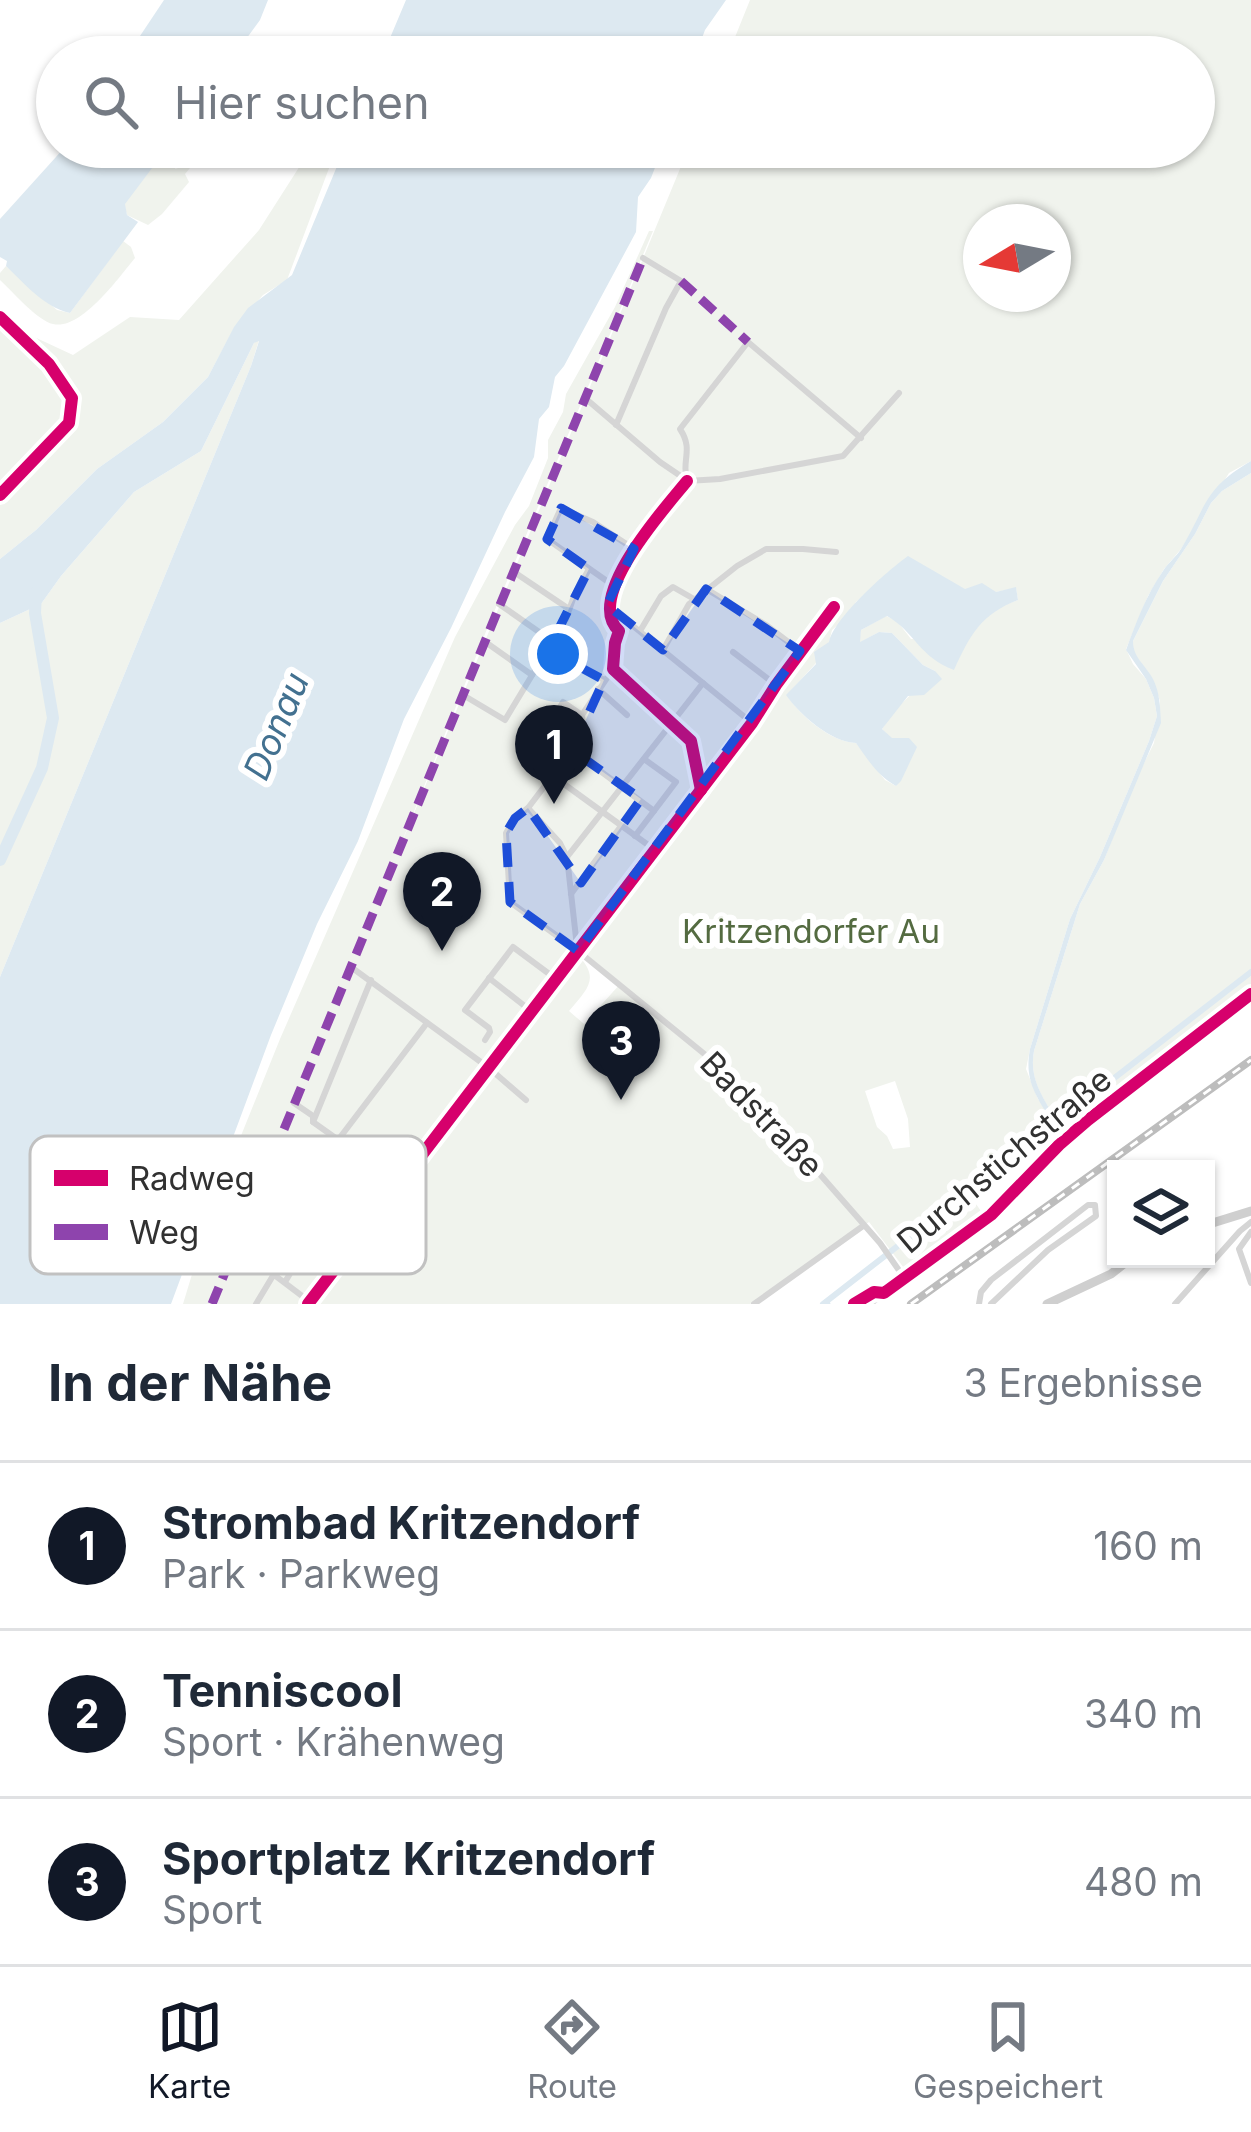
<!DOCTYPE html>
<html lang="de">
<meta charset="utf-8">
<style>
:root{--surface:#fff;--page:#f2f2f3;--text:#1f2937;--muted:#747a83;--line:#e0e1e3;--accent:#111827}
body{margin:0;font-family:Inter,sans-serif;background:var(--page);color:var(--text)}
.controls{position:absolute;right:36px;bottom:36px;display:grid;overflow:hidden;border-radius:0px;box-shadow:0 3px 9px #0004}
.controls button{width:108px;height:108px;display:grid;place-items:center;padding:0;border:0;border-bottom:3px solid var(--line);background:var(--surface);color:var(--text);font:60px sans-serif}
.compass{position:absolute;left:963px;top:204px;width:108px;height:108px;border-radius:50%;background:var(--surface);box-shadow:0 3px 9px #0004;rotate:260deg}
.you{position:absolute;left:558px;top:654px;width:42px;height:42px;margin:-30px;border:9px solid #fff;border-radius:50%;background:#1a73e8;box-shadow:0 0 0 18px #1a73e833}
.badge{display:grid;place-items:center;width:78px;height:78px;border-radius:50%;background:var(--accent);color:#fff;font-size:39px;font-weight:700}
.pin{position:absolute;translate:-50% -99px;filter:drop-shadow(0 3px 6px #0008)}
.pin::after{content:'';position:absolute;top:63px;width:42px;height:36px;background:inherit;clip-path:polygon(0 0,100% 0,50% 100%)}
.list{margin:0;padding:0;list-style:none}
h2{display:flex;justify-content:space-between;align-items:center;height:156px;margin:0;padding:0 48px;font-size:51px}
h2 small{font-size:39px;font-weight:400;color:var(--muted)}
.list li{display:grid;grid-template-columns:78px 1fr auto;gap:36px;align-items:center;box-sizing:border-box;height:168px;padding:0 48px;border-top:3px solid var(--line)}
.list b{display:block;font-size:45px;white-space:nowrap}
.list p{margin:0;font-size:39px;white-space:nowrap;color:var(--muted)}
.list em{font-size:39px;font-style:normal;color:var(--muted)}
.icon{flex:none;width:66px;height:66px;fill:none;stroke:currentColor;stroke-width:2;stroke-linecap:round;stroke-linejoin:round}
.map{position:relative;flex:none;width:1251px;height:1304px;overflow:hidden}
.search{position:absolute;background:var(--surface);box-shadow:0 3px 9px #0004;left:36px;right:36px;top:36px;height:132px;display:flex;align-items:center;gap:30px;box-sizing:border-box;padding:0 42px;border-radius:66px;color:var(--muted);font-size:45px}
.sheet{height:660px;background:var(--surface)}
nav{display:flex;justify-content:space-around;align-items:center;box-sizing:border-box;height:168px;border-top:3px solid var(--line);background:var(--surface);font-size:33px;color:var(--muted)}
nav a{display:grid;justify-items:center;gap:6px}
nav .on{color:var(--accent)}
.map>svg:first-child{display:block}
</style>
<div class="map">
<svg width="1251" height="1304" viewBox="0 0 1251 1304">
<rect width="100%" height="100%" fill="#fff"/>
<g fill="#f0f3ed" fill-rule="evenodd">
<path d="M750 0H1251V461L1229 473 1181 549 1164 569 1148 596 1126 649 1133 664 1146 679 1154 698 1157 716 1149 741 1100 857 1070 919 1030 1049 1026 1069 1038 1099 1055 1118C1041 1096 1029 1077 1034 1051L1080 904 1104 860 1135 781 1154 743 1160 701 1152 678 1133 652V641L1163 581 1195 534 1211 503 1222 491 1251 473V986L974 1201 983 1214 912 1270 904 1268 869 1222 750 1304H183L213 1205 280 1039 338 906 455 637 515 525 529 506 548 458V440L563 412 566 394 615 307 649 231H653L487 629 393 864 689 147H1194V57H727ZM981 222H1053V294H981ZM872 588 996 592 1016 588 1018 600 994 609 968 638 911 639 897 621 886 616 861 630 859 643 879 632 892 633 923 665 935 671 895 710 882 729C896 742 909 771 896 786L885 780 856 743C831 742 800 716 787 695L816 663 829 642 832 630 847 617 856 602ZM751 721 581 950 621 983 584 1024 569 1011C589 987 601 978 575 952ZM895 1081 908 1119 910 1147 893 1149 887 1136 877 1127 865 1091Z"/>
<polygon points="168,147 183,147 175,169 185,166 198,148 204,151 185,174 189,182 162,214 148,225 127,215 124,204"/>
<polygon points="312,147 337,147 287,280 263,295 234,328 208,377 163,422 97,469 36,530 0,559 0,311 30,335 73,355 130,317 179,320 259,230"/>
<path d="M123 241 131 247 135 258C119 277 81 331 53 324 38 321 13 292 0 280V273L6 266 57 310 70 313Z"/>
<polygon points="259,340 251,366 0,977 0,623 41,604 61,576 134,492 201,451 254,343"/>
</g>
<g fill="#dde9f1">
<polygon points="164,0 268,0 260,20 233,57 126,57"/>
<polygon points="406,0 726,0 705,30 695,57 382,57"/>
<path d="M65 147H168L125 204 127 215 138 222 70 313C44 307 25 284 6 266L7 261 0 257V219Z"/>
<polygon points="345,147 663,147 651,178 638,197 636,232 564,366 555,377 549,407 539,419 534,457 505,512 451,628 404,719 358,841 317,924 271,1035 171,1304 0,1304 0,977 251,366 259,341 254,343 201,451 134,492 61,576 41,604 0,623 0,559 36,530 97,469 163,422 208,377 234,327 248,308 292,275"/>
<path d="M1251 461V473L1222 491 1211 503 1195 534 1163 581 1133 641C1133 658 1145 664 1153 679 1160 693 1160 707 1161 723L1104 860 1080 904 1034 1051C1029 1078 1042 1096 1055 1118L1052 1122C1036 1096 1024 1080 1030 1049L1070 919 1100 857 1149 741 1157 716 1154 698 1146 679 1126 650C1136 623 1146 595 1163 571 1168 563 1176 557 1181 549 1207 506 1203 489 1251 461Z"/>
<path d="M908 556 965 589 982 583 996 592 1016 587 1018 600C981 614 970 635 954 670 920 658 914 631 887 616L861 630 860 642 879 632 892 633 923 665 935 671 942 679 924 695 908 696 882 729 892 738H909L917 747 901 781 896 786C878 776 868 760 856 743 831 742 800 715 786 695L816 664 814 652 829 642C834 618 887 571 908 556Z"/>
</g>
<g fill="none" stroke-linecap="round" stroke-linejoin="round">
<polyline stroke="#dde9f1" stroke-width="3" points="828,1301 829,1304"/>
<polyline stroke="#dde9f1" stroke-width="6" points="823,1304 1251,972"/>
<polyline stroke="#dde9f1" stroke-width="12" points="0,860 42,768 53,718 35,613 36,592"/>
<g stroke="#d5d5d5" stroke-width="6">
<polyline points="585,398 660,462 685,479"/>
<polyline points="616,425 666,308 681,281 643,258"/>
<path d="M687 481C665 508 583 598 619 631L615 643 613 669 691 741 701 790"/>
<path d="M687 481C681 460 694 450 680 429L748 342 861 438"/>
<polyline points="687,481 720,479 843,456 899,393"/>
<polyline points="514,572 569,609"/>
<polyline points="614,586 547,539 561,508 593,522 634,549"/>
<polyline points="708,590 766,625 800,651"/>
<polyline points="499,604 552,641"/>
<polyline points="611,608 752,723"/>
<polyline points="640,631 661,596 673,587 694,599"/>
<polyline points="484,641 532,675"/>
<polyline points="549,650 604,680"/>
<polyline points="663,650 689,604 737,566 766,549 803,549 836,552"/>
<polyline points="733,652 776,685"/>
<polyline points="613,669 582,715 583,726 572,750 528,808 515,818 506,833 510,902 578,951 740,1083 880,1243 905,1279"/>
<polyline points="598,689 627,715"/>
<polyline points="463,695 505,720 566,619 574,596 589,569"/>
<polyline points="572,750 654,811"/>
<polyline points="553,776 655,850"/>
<polyline points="550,780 528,762 563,702 582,715"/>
<polyline points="528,808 560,843 567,857 577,947"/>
<polyline points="635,836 676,782 644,759"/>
<polyline points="567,857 703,683"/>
<polyline points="571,894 621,826"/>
<polyline points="351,967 489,1068 526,1100"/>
<polyline points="489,978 531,1011"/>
<polyline points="485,1040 490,1032 489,1028 465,1010 513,947 556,979"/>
<polyline points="294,1103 313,1116 313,1122 399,1183"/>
<polyline points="313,1122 371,980"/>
<polyline points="264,1180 365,1230"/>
<polyline points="299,1197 316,1169 427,1023"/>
<polyline points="1251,1232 1239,1249 1251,1283"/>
<polyline points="236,1246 310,1302"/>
<polyline points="264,1266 284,1227"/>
<polyline points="285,1282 310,1240"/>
<polyline points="256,1304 274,1274"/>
<polyline points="308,1304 752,723 776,685 834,607"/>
<polyline points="754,1304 863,1226"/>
<polyline points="870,1304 991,1215 1059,1145 1088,1120 1251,994"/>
<polyline points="979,1304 981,1292 991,1280 1088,1205 1095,1205 1096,1216 1048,1250 991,1304"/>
<polyline points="1175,1304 1240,1231 1251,1222"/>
</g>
<g stroke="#cfcfcf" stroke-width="9">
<polyline points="1206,1225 1251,1211"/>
<polyline points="1047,1304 1111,1274 1130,1259"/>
</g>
<g stroke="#bdbdbd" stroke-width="8">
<polyline id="rail" points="911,1304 1251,1060"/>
</g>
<use href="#rail" stroke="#fff" stroke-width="3" stroke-dasharray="9" stroke-linecap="butt"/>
<g stroke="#8e44ad" stroke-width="9" stroke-dasharray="18 9" stroke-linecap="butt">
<polyline points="681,281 748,342"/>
<polyline points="212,1304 643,258"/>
</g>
<g stroke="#fff" stroke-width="20">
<g id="cycleway">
<polyline points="0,317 49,364 72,398 69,423 0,495"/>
<path d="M687 481C665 508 583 598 619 631L615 643 613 669 691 741 701 790"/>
<polyline points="308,1304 752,723 776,685 834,607"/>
<polyline points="854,1304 874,1292 884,1293 991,1215 1059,1145 1088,1120 1251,994"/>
</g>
</g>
<use href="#cycleway" stroke="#d6006c" stroke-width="12"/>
</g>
<path fill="#1d4ed8" fill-opacity="0.2" stroke="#1d4ed8" stroke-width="9" stroke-dasharray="24 15" stroke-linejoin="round" d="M561 508 634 549 607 605 663 650 706 589 800 651 578 951 510 902 506 833 515 818 528 808 581 883 641 799 572 750 604 680 548 650 589 569 547 539Z"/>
<g text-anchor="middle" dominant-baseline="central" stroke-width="12" stroke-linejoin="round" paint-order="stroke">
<g font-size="33" fill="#546b41" stroke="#fff">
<text x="811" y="931">Kritzendorfer Au</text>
</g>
<g font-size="33" fill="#313131" stroke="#fff">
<text transform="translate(762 1114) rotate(46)">Badstraße</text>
<text transform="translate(1004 1160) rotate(-40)">Durchstichstraße</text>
</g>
<g font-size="36" font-style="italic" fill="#437190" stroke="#fff">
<text transform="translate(276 726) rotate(-67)">Donau</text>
</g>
</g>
<rect x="30" y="1136" width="396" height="138" rx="18" fill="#fff" stroke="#c1c1c1" stroke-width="3"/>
<rect x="54" y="1170" width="54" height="16" fill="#d6006c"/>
<rect x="54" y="1224" width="54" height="16" fill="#8e44ad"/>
<g font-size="33" fill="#313131">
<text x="129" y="1190">Radweg</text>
<text x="129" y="1244">Weg</text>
</g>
</svg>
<div class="controls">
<button><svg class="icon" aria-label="layers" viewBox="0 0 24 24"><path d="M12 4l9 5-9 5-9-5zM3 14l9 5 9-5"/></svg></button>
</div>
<svg class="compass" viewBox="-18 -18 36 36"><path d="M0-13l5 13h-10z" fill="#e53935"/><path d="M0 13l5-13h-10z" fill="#747a83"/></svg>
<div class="you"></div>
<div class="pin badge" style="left:554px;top:804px">1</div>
<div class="pin badge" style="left:442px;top:951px">2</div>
<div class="pin badge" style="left:621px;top:1100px">3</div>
<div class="search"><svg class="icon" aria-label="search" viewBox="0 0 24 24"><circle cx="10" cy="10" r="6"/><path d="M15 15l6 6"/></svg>Hier suchen</div>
</div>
<section class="sheet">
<h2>In der Nähe<small>3 Ergebnisse</small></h2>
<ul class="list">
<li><span class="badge">1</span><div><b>Strombad Kritzendorf</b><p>Park · Parkweg</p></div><em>160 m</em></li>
<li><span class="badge">2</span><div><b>Tenniscool</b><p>Sport · Krähenweg</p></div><em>340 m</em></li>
<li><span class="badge">3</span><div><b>Sportplatz Kritzendorf</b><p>Sport</p></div><em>480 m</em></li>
</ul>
</section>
<nav>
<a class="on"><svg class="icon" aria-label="map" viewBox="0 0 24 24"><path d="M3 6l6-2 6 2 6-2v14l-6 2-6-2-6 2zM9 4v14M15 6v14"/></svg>Karte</a>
<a><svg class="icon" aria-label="directions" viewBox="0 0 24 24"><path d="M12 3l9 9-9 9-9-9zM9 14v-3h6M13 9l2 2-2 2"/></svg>Route</a>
<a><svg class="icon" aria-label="saved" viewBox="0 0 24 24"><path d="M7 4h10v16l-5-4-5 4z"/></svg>Gespeichert</a>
</nav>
